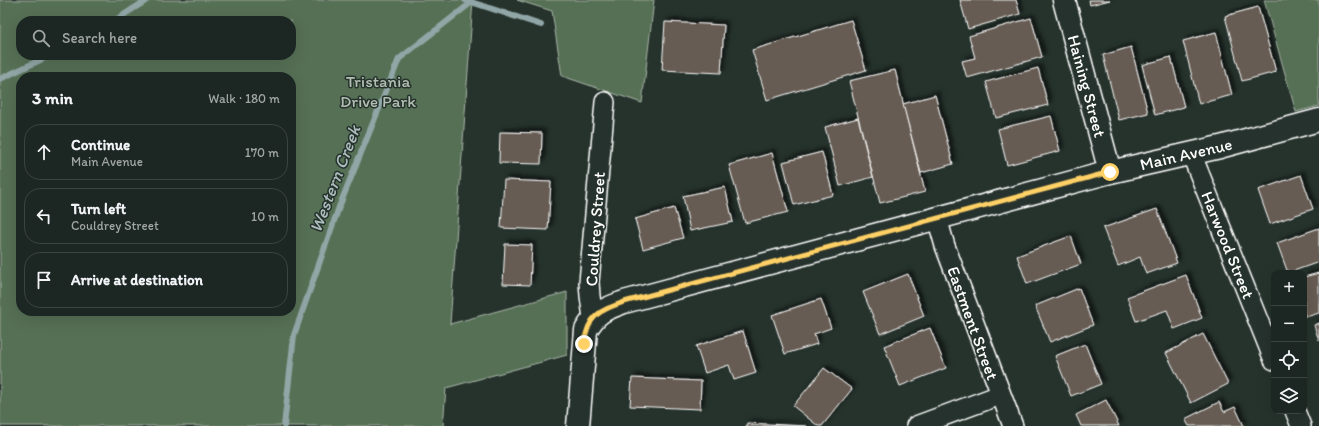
<!DOCTYPE html>
<meta charset="utf-8">
<style>
:root{--surface:#1c2622;--page:#252e2a;--text:#f1f3f6;--muted:#a0a5a5;--line:#3a4340}
body{margin:0;font-family:Itim,sans-serif;background:var(--page);color:var(--text)}
.controls{position:absolute;right:12px;bottom:12px;display:grid;overflow:hidden;border-radius:8px;box-shadow:0 4px 16px #0002}
.controls button{width:36px;height:36px;display:grid;place-items:center;padding:0;border:0;border-bottom:1px solid var(--line);background:var(--surface);color:var(--text);font:20px sans-serif}
.stop{position:absolute;width:12px;height:12px;margin:-9px;border:3px solid #ffd166;border-radius:50%;background:#fff}
.stop.end{background:#ffd166;border-color:#fff;box-shadow:0 1px 4px #0008}
.list{margin:0;padding:0;list-style:none}
h2{display:flex;justify-content:space-between;align-items:center;height:52px;margin:0;padding:0 16px;font-size:17px}
h2 small{font-size:13px;font-weight:400;color:var(--muted)}
.list li{display:grid;grid-template-columns:26px 1fr auto;gap:12px;align-items:center;box-sizing:border-box;height:56px;margin:0 8px 8px;padding:0 8px;border:1px solid var(--line);border-radius:16px}
.list b{display:block;font-size:15px;white-space:nowrap}
.list p{margin:0;font-size:13px;white-space:nowrap;color:var(--muted)}
.list em{font-size:13px;font-style:normal;color:var(--muted)}
.icon{flex:none;width:22px;height:22px;fill:none;stroke:currentColor;stroke-width:2;stroke-linecap:round;stroke-linejoin:round}
.map{position:relative;flex:none;width:1319px;height:426px;overflow:hidden}
.search{position:absolute;background:var(--surface);box-shadow:0 4px 16px #0002;left:16px;top:16px;width:280px;height:44px;display:flex;align-items:center;gap:10px;box-sizing:border-box;padding:0 14px;border-radius:16px;color:var(--muted);font-size:15px}
.panel{position:absolute;background:var(--surface);box-shadow:0 4px 16px #0002;left:16px;top:72px;width:280px;height:244px;border-radius:16px}
.map>svg:first-child{display:block}
</style>
<div class="map">
<svg width="1319" height="426" viewBox="0 0 1319 426">
<defs>
<filter id="shadow"><feDropShadow dx="3.5" dy="-3.5" stdDeviation="2" flood-color="#0009"/></filter>
</defs>
<rect width="100%" height="100%" fill="#26332d"/>
<filter id="ink" filterUnits="userSpaceOnUse"><feTurbulence type="fractalNoise" baseFrequency=".025" numOctaves="2"/><feDisplacementMap in="SourceGraphic" scale="8" xChannelSelector="R" yChannelSelector="G"/><feConvolveMatrix kernelMatrix="1 2 1 2 8 2 1 2 1" color-interpolation-filters="sRGB"/></filter>
<g filter="url(#ink)">
<g fill="#566f55" stroke="#aab7aa" fill-rule="evenodd">
<path d="M0 0H473L450 324 567 292V355L446 388 443 426H0ZM21 21H291V55H21ZM21 77H291V311H21Z"/>
<polygon points="517,0 654,0 642,103 562,76 552,11"/>
<polygon points="1264,0 1319,0 1319,106 1296,112"/>
</g>
<g fill="none" stroke-linecap="round" stroke-linejoin="round">
<g stroke="#91a7a7" stroke-width="6">
<polyline points="465,0 541,25"/>
<polyline points="114,21 147,0"/>
<polyline points="0,79 51,55"/>
<polyline points="284,426 294,335 339,207 399,59 472,2"/>
</g>
</g>
<g fill="#665b52" stroke="#fff" filter="url(#shadow)">
<polygon points="960,0 1016,0 1020,14 968,29"/>
<polygon points="1089,0 1110,0 1090,5"/>
<polygon points="1258,7 1276,72 1242,81 1225,16"/>
<polygon points="1031,18 1042,57 967,78 962,61 975,58 969,36"/>
<polygon points="851,20 866,70 767,100 752,50"/>
<polygon points="665,22 724,25 721,73 662,70"/>
<polygon points="1216,32 1232,95 1199,104 1183,41"/>
<polygon points="1131,47 1148,113 1119,120 1103,55"/>
<polygon points="1171,57 1184,107 1155,115 1142,65"/>
<polygon points="1038,68 1048,105 996,118 986,82"/>
<polygon points="895,70 925,192 880,203 849,81"/>
<polygon points="935,95 953,164 921,173 903,104"/>
<polygon points="1051,116 1060,151 1007,165 998,129"/>
<polygon points="858,118 873,177 840,186 825,127"/>
<polygon points="500,132 542,133 541,164 499,163"/>
<polygon points="822,152 833,195 794,205 783,162"/>
<polygon points="772,153 788,212 745,223 729,165"/>
<polygon points="1301,175 1313,209 1270,224 1258,190"/>
<polygon points="504,180 551,182 548,230 501,228"/>
<polygon points="725,187 733,222 690,231 683,196"/>
<polygon points="674,208 683,238 643,249 635,219"/>
<polygon points="1157,209 1177,263 1146,274 1140,257 1118,266 1103,228"/>
<polygon points="1319,228 1319,262 1288,273 1277,243"/>
<polygon points="1071,236 1081,264 1027,284 1017,256"/>
<polygon points="505,244 532,245 530,285 503,284"/>
<polygon points="1319,273 1319,313 1306,317 1304,312 1304,277"/>
<polygon points="908,274 924,316 880,334 863,292"/>
<polygon points="1186,275 1202,318 1174,329 1167,310 1136,321 1127,297"/>
<polygon points="1079,288 1093,325 1050,342 1035,306"/>
<polygon points="821,299 831,328 814,334 817,344 785,354 772,315"/>
<polygon points="1319,323 1319,341 1314,325"/>
<polygon points="930,328 946,368 900,386 884,346"/>
<polygon points="743,331 756,373 734,380 729,365 705,373 696,346"/>
<polygon points="1203,334 1228,384 1191,403 1166,353"/>
<polygon points="1085,344 1101,384 1071,396 1055,356"/>
<polygon points="824,368 852,389 822,426 818,426 793,406"/>
<polygon points="632,378 701,381 700,409 630,406"/>
<polygon points="1106,400 1119,426 1081,426 1076,415"/>
<polygon points="1219,402 1224,412 1235,407 1244,426 1189,426 1185,419"/>
<polygon points="747,423 806,426 746,426"/>
</g>
<g fill="none" stroke-linecap="round" stroke-linejoin="round">
<g stroke="#fff" stroke-width="22">
<g id="street">
<polyline points="1191,153 1274,360"/>
<polyline points="937,218 945,246 1013,426"/>
<polyline points="593,318 590,296 589,282 605,102"/>
<polyline points="1295,411 1301,426"/>
<polyline points="916,426 1000,395"/>
</g>
</g>
<g stroke="#fff" stroke-width="25">
<g id="secondary">
<polyline points="1064,0 1110,172"/>
<path d="M578 426 586 330C597 311 605 309 624 302L1110 172 1220 147 1319 120"/>
</g>
</g>
<use href="#street" stroke="#26332d" stroke-width="19"/>
<use href="#secondary" stroke="#26332d" stroke-width="22"/>
</g>
</g>
<g fill="none" stroke-linecap="round" stroke-linejoin="round" filter="url(#ink)">
<path stroke="#ffd166" stroke-width="5" d="M584 344C588 315 599 311 624 302L1110 172"/>
</g>
<g text-anchor="middle" dominant-baseline="central" stroke-width="3" stroke-linejoin="round" paint-order="stroke">
<g font-size="17" fill="#b3beb2" stroke="#26332d">
<text x="378" y="81">Tristania<tspan x="378" dy="20">Drive Park</tspan></text>
</g>
<g font-size="17" fill="#fff" stroke="#26332d">
<text transform="translate(1087 86) rotate(75)">Haining Street</text>
<text transform="translate(1186 154) rotate(-13)">Main Avenue</text>
<text transform="translate(595 229) rotate(-86)">Couldrey Street</text>
<text transform="translate(1228 245) rotate(68)">Harwood Street</text>
<text transform="translate(973 323) rotate(70)">Eastment Street</text>
</g>
<g font-size="18" font-style="italic" fill="#adbdbd" stroke="#26332d">
<text transform="translate(335 179) rotate(-69)">Western Creek</text>
</g>
</g>
</svg>
<div class="controls">
<button>+</button>
<button>−</button>
<button><svg class="icon" aria-label="locate" viewBox="0 0 24 24"><circle cx="12" cy="12" r="6"/><path d="M12 2v4M12 18v4M2 12h4M18 12h4"/></svg></button>
<button><svg class="icon" aria-label="layers" viewBox="0 0 24 24"><path d="M12 4l9 5-9 5-9-5zM3 14l9 5 9-5"/></svg></button>
</div>
<div class="stop" style="left:1110px;top:172px"></div>
<div class="stop end" style="left:584px;top:344px"></div>
<div class="search"><svg class="icon" aria-label="search" viewBox="0 0 24 24"><circle cx="10" cy="10" r="6"/><path d="M15 15l6 6"/></svg>Search here</div>
<section class="panel">
<h2>3 min<small>Walk · 180 m</small></h2>
<ul class="list">
<li><svg class="icon" aria-label="ahead" viewBox="0 0 24 24"><path d="M12 20V5M6 11l6-6 6 6"/></svg><div><b>Continue</b><p>Main Avenue</p></div><em>170 m</em></li>
<li><svg class="icon" aria-label="left" viewBox="0 0 24 24"><path d="M17 20v-9H6M10 6l-5 5 5 5"/></svg><div><b>Turn left</b><p>Couldrey Street</p></div><em>10 m</em></li>
<li><svg class="icon" aria-label="arrive" viewBox="0 0 24 24"><path d="M6 21V4h12l-3 4 3 4H6"/></svg><div><b>Arrive at destination</b></div></li>
</ul>
</section>
</div>
